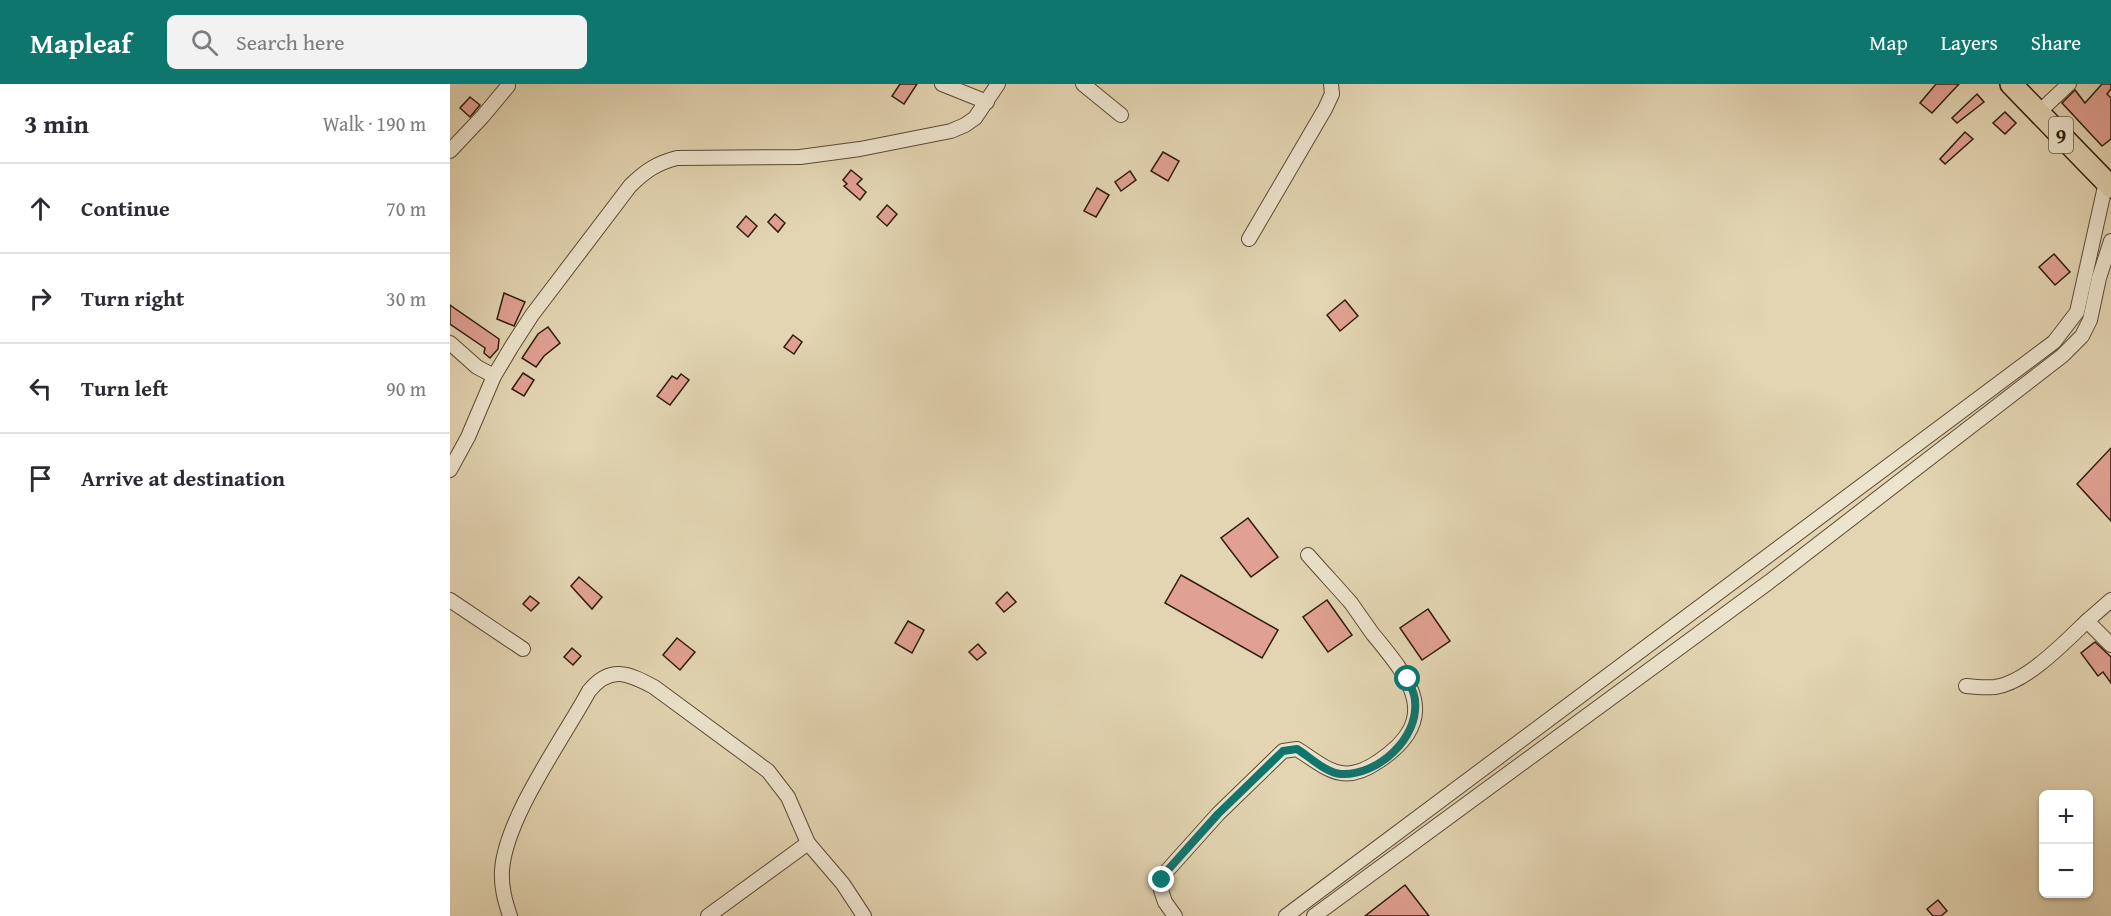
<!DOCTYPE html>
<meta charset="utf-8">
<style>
:root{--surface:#fff;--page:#f2f2f3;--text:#2b2b33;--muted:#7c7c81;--line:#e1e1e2;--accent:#0f766e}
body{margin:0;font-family:"Gentium Book Plus",serif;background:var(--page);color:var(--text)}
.controls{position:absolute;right:18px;bottom:18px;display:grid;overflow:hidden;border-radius:9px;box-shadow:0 2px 4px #0004}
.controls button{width:54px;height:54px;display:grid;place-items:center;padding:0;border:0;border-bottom:2px solid var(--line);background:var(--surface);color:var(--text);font:30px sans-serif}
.stop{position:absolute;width:18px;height:18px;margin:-14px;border:4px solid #0f766e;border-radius:50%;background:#fff}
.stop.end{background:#0f766e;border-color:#fff;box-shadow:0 2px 6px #0008}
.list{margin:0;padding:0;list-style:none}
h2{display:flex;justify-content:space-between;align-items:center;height:78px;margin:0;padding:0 24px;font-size:26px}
h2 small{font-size:20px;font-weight:400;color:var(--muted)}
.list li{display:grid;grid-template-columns:39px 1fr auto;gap:18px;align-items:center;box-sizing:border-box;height:90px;padding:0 24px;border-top:2px solid var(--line)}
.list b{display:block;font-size:22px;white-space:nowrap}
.list em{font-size:20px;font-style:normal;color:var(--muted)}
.icon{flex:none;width:33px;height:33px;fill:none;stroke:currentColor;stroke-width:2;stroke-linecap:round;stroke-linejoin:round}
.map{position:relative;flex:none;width:1661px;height:832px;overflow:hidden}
header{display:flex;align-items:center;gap:36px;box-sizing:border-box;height:84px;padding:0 30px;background:var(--accent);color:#fff}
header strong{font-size:28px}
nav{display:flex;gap:33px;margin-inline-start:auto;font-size:21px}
.search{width:420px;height:54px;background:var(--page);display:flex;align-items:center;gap:15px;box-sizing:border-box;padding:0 21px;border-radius:9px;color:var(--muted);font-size:22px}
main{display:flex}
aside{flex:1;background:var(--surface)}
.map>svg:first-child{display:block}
</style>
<header>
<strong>Mapleaf</strong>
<div class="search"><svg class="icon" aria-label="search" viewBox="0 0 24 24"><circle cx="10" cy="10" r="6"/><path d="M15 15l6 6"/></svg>Search here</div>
<nav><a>Map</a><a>Layers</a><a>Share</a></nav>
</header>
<main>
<aside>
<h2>3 min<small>Walk · 190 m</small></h2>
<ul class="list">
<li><svg class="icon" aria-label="ahead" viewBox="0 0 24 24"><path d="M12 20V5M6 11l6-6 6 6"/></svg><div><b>Continue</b></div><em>70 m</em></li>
<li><svg class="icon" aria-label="right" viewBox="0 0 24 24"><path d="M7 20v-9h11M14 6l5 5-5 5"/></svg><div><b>Turn right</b></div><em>30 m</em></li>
<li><svg class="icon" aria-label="left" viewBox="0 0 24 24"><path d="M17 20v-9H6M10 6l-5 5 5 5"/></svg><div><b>Turn left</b></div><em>90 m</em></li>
<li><svg class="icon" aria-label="arrive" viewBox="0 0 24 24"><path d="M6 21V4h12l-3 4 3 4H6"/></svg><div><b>Arrive at destination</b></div></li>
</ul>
</aside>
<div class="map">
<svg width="1661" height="832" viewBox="0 0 1661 832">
<rect width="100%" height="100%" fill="#e3d5b2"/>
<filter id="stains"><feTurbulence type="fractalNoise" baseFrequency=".00333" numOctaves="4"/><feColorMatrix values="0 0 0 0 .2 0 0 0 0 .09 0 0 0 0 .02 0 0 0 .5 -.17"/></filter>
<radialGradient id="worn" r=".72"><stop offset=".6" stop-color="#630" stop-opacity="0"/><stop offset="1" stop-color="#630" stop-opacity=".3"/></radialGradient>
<g fill="#e1a192" stroke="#311c0c" stroke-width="1.5">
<polygon points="450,0 467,0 454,20 442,12"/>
<polygon points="1486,0 1509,0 1482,29 1470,19"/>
<polygon points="1652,0 1661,0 1661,5 1657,10 1661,14 1661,55 1652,62 1612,19 1625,6 1635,19"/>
<polygon points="1527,10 1534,18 1507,39 1502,34"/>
<polygon points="20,13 30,21 20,33 10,24"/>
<polygon points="1555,28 1566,39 1555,50 1543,39"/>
<polygon points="1515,48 1523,55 1495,80 1490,75"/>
<polygon points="713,68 729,77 718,97 701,87"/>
<polygon points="401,86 412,95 407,100 416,108 410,116 394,102 397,100 393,96"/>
<polygon points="680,87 686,96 671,107 665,98"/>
<polygon points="647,104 659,111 646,133 634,127"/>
<polygon points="437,121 447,130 437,142 427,133"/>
<polygon points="325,130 335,139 328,148 318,138"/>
<polygon points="296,132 307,142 298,153 287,143"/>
<polygon points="1604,170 1620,188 1605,201 1589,183"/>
<polygon points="54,209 75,218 64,242 47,235"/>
<polygon points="895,216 908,232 890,247 877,231"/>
<polygon points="0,221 49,255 48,265 40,274 34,269 35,264 0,240"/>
<polygon points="98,243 110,259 94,272 86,283 72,274 88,250"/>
<polygon points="343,251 352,258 344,270 334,263"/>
<polygon points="73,289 84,296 74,312 62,305"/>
<polygon points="231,290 239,296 220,321 207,312 222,292 227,295"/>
<polygon points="1661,364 1661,437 1627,400"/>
<polygon points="798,434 828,473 801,493 771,454"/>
<polygon points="731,491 828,546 812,574 715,519"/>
<polygon points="129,493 152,513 142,525 121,502"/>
<polygon points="557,508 566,518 554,528 546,519"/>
<polygon points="80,512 89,519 81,527 73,520"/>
<polygon points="877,516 902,551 878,568 853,533"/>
<polygon points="978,525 1000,557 972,576 950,544"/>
<polygon points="458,537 474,546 462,569 445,559"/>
<polygon points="227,554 245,568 230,586 213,571"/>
<polygon points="1645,558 1661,573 1661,599 1653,588 1648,592 1631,569"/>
<polygon points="528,560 536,569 527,576 519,568"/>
<polygon points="122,564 131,572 123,581 114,573"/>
<polygon points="955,801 979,832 915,832"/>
<polygon points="1488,816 1497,827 1491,832 1483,832 1477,825"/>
</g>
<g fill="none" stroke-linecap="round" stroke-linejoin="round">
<g stroke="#5e4a36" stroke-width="16">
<g id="minor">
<polyline points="492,0 537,18"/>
<polyline points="633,0 671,31"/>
<polyline points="1589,28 1619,0"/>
<polyline points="0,67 33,32 58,2"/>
<polyline points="799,155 875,25 882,10 881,0"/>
<polyline points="0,259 27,283 44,292"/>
<path d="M0 386 18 353 44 292 62 262 82 231 180 102C195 87 207 79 227 74L350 73 410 65 501 47 515 41 525 34 548 0"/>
<polyline points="0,516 73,565"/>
<polyline points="1661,516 1637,537 1661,561"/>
<path d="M1516 602C1525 603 1535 604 1545 603 1577 598 1614 559 1637 537"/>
<path d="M60 832C55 817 51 803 52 786 56 733 113 655 139 607 160 581 178 589 204 603L318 687 338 713 358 759 393 800 414 832"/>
<polyline points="258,832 358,759"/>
<path d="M725 832 715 818 711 806 716 788 768 730 833 667 847 665C878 685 893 702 929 677 993 634 960 595 922 549 915 539 908 529 901 519 887 503 872 487 858 471"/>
<polyline points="836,832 1604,258 1627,228 1656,98"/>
<polyline points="864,832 1319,498 1612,272 1632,252 1640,236 1649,194 1661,157"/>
</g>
</g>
<g stroke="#311c0c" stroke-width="24">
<polyline id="highway" points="1561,0 1661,103"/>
</g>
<use href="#minor" stroke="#ede4cd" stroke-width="14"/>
<use href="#highway" stroke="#e3d5b2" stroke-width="21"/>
</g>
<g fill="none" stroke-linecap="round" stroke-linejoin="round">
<path stroke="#0f766e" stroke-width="8" d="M712 796 716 788 768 730 833 667 847 665C860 673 876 689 891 690 928 692 969 654 965 617 965 609 960 602 958 595"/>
</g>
<g text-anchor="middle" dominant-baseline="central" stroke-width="6" stroke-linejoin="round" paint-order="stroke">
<rect fill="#ede4cd" stroke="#695846" stroke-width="1.5" x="1599" y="33" width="24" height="36" rx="4.5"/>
<g font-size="21" font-weight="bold" fill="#311c0c">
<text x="1611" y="51">9</text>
</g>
</g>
<rect width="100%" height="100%" filter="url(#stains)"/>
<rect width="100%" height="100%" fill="url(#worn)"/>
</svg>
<div class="controls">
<button>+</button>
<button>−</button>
</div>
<div class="stop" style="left:958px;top:595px"></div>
<div class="stop end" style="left:712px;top:796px"></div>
</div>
</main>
